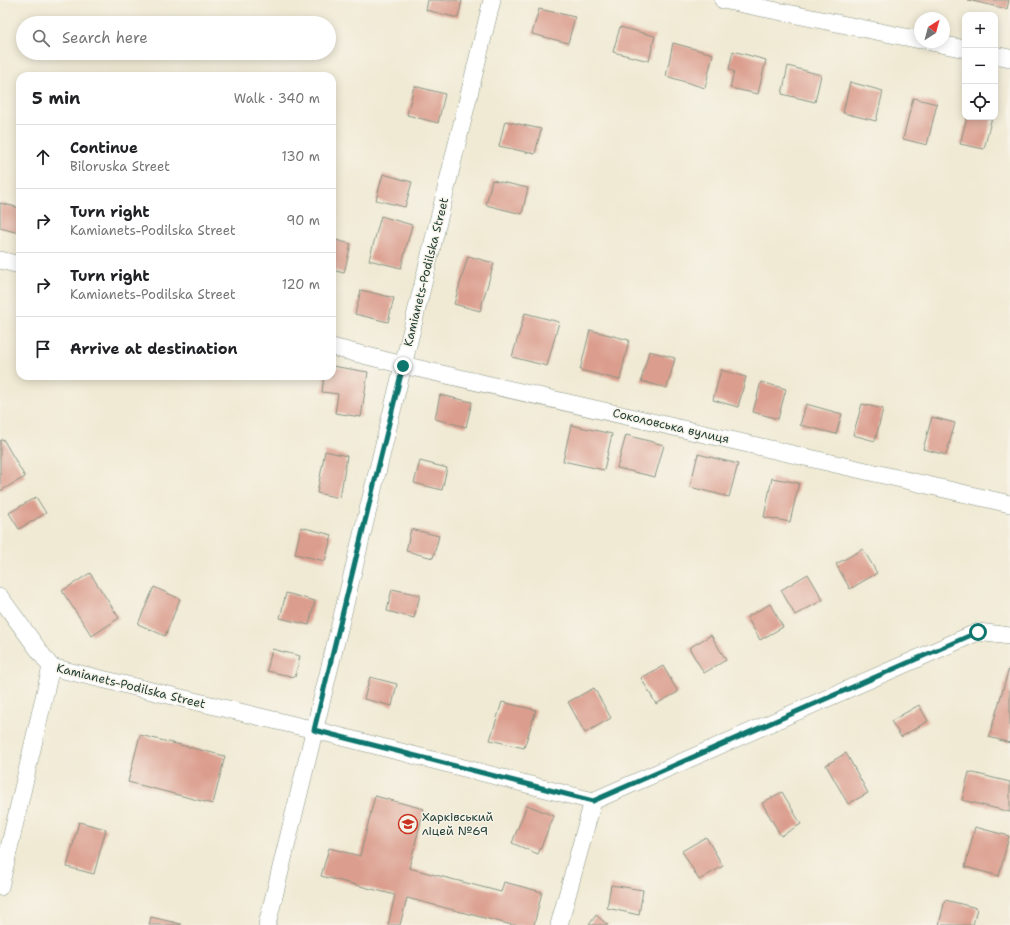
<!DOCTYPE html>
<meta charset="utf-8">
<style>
:root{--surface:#fff;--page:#f6f6f6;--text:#202124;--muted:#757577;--line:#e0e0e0}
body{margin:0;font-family:"Shantell Sans",sans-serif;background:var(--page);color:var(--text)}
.controls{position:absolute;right:12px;top:12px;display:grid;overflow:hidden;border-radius:8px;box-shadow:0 2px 10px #0003}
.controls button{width:36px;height:36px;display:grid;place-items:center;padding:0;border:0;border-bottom:1px solid var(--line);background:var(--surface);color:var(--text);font:20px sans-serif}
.compass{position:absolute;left:914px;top:12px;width:36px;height:36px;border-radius:50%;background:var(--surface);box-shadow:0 2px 10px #0003;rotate:36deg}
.stop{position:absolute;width:12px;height:12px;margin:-9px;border:3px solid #0f766e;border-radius:50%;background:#fff}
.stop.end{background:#0f766e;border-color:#fff;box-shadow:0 1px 4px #0008}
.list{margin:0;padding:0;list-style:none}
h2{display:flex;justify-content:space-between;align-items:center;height:52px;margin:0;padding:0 16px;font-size:17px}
h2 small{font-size:13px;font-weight:400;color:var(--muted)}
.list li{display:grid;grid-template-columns:26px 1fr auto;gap:12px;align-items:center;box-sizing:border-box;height:64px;padding:0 16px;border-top:1px solid var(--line)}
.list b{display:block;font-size:15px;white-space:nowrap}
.list p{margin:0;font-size:13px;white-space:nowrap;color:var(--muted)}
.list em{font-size:13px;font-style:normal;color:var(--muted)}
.icon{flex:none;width:22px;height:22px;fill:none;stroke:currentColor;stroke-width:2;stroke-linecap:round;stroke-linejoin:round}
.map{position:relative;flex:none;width:1010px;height:925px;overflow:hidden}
.search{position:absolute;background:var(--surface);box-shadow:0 2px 10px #0003;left:16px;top:16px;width:320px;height:44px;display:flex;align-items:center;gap:10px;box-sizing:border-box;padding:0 14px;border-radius:22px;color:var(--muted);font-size:15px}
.panel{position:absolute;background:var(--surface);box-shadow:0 2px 10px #0003;left:16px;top:72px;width:320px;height:308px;border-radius:12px}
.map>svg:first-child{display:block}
</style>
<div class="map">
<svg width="1010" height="925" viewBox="0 0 1010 925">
<rect width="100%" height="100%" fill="#f7f3e8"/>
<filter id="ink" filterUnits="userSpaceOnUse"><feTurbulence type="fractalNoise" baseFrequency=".025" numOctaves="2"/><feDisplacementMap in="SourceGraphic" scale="8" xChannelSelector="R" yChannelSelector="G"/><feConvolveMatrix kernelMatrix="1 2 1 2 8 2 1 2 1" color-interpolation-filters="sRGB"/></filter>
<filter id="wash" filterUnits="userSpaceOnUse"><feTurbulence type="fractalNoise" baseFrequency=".012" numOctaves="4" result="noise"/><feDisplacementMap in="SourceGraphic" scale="16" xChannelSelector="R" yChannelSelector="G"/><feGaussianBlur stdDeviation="0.9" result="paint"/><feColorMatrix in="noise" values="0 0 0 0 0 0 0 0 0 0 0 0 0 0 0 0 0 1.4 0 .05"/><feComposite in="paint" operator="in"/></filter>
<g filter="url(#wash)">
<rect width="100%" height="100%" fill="#f0ead4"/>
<g id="blocks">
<g fill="#db9e8e">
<polygon points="428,0 462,0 458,18 426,10"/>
<polygon points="968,0 1009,0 1007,9"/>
<polygon points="539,9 575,17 568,43 532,34"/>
<polygon points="620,27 655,36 649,61 613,52"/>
<polygon points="673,43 713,54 705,88 666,76"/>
<polygon points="733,51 766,60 758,94 730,88 734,72 729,69"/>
<polygon points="788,66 821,75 815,102 782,94"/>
<polygon points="850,82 883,91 876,121 843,113"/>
<polygon points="414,86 445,94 438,123 407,115"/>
<polygon points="913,98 937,104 927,145 903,139"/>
<polygon points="967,117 992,117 984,149 960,144"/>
<polygon points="505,121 541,129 535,154 499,146"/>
<polygon points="383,174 412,182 405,207 376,200"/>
<polygon points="492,180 528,188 522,214 486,205"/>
<polygon points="0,203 20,208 19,233 0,228"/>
<polygon points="381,216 412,225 401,268 369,260"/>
<polygon points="332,239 351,244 344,273 332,270"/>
<polygon points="468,256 494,263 480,311 454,304"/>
<polygon points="361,290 394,298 388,322 355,314"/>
<polygon points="525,313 559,322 547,366 512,357"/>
<polygon points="590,330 629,340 620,380 580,370"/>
<polygon points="649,351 675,358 667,388 641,381"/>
<polygon points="332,366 368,372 361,417 335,413 338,394 322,392 324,376 332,376"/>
<polygon points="721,370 746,377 738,407 713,400"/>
<polygon points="761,382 786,389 778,419 753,412"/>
<polygon points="440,395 472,402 466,427 435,419"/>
<polygon points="806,404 842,414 836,434 800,425"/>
<polygon points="862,404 883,409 875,441 853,435"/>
<polygon points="932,417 955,423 946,455 923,449"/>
<polygon points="571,425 612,434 604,470 563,461"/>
<polygon points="626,435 664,445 655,477 617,468"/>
<polygon points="3,439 25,477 0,491 0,441"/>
<polygon points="325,451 347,456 340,498 317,493"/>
<polygon points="698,454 738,464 729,497 690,487"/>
<polygon points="420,461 447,468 442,490 414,483"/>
<polygon points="772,478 799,483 790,522 764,517"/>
<polygon points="36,497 46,513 19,529 9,513"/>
<polygon points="301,527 332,535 325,561 295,554"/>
<polygon points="411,529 439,536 433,558 406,551"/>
<polygon points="863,549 877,573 850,589 836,564"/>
<polygon points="90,573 119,618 92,636 62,591"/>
<polygon points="808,574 823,600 795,615 781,590"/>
<polygon points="154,587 180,599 165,636 138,624"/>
<polygon points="392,589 420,595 414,618 387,611"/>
<polygon points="286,593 315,601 309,625 280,618"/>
<polygon points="770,604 783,627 760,640 747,617"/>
<polygon points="711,635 726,660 704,673 689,648"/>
<polygon points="272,649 300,656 295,677 267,671"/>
<polygon points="1010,665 1010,743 989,737"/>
<polygon points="663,666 678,692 656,704 641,678"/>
<polygon points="370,677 397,684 392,706 364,699"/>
<polygon points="594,688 611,718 585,733 568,702"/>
<polygon points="502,702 536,710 524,748 490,740"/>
<polygon points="919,705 928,721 901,737 891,721"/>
<polygon points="140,735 225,756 213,804 128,782"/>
<polygon points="846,753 868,793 848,804 826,765"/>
<polygon points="969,772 1010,782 1010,812 962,800"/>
<polygon points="782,792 801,824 781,836 762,803"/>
<polygon points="375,796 424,809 409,868 501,892 504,882 542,892 534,925 512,925 407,898 400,925 388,925 395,895 321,876 329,848 360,856"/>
<polygon points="527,805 554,816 538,854 512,843"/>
<polygon points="79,822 106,829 94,874 67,867"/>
<polygon points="975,827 1009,836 999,876 965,867"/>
<polygon points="706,837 723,866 699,880 682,851"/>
<polygon points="611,885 643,890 639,915 607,908"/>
<polygon points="945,900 977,908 973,925 939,925"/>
<polygon points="596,915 608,925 589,925"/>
<polygon points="151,917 181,924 181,925 149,925"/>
</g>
</g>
</g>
<g filter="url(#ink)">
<use href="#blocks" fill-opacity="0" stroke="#889484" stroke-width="1"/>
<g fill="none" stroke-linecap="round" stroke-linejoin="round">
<g stroke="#889484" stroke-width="18">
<g id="minor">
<polyline points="723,0 920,40"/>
<polyline points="931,42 965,49"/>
<polyline points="995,55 1010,58"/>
<polyline points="0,260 20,265"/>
<polyline points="332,347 403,365 1010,504"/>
<polyline points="0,597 51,667"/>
<polyline points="593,801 978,632 1010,636"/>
<polyline points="0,887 51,667 315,730 593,801 559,925"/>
<polyline points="267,925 492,0"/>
</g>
</g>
<use href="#minor" stroke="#fff" stroke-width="17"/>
</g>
</g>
<g fill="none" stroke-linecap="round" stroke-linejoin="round" filter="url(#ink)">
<polyline stroke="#0f766e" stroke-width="5" points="403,366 314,730 593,801 978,632"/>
</g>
<defs>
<g id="school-ring" transform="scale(1)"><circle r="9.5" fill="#f7f3e8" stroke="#c8321e" stroke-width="1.5"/><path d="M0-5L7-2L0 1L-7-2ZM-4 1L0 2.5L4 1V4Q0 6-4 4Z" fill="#c8321e"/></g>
</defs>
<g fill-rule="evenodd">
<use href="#school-ring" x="408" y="824"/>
</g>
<g text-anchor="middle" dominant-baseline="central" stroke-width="3" stroke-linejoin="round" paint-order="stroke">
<g font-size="12" fill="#1f3d34" stroke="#f7f3e8">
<text transform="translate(426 272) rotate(-76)">Kamianets-Podilska Street</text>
<text transform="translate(671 426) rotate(13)">Соколовська вулиця</text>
<text transform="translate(131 686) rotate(14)">Kamianets-Podilska Street</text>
</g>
<g font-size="12" fill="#1f3d34" stroke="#f7f3e8" text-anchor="start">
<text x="422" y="817">Харківський<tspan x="422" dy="14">ліцей №69</tspan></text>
</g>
</g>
</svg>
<div class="controls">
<button>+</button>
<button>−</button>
<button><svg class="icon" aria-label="locate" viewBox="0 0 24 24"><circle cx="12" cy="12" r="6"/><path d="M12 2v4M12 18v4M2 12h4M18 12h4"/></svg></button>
</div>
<svg class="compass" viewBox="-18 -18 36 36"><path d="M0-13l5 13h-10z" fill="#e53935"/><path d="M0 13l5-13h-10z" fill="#757577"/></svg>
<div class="stop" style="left:978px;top:632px"></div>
<div class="stop end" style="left:403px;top:366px"></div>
<div class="search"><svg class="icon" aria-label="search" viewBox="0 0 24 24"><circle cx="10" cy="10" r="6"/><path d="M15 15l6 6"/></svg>Search here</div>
<section class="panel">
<h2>5 min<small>Walk · 340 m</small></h2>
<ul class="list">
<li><svg class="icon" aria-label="ahead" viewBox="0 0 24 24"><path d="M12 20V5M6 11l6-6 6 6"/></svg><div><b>Continue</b><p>Biloruska Street</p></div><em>130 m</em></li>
<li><svg class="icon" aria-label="right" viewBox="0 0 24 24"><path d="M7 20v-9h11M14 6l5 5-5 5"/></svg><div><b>Turn right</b><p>Kamianets-Podilska Street</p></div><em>90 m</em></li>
<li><svg class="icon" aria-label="right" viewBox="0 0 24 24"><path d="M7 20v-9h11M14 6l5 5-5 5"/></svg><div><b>Turn right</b><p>Kamianets-Podilska Street</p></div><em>120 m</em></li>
<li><svg class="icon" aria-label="arrive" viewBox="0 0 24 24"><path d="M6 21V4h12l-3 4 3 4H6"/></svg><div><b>Arrive at destination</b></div></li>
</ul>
</section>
</div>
